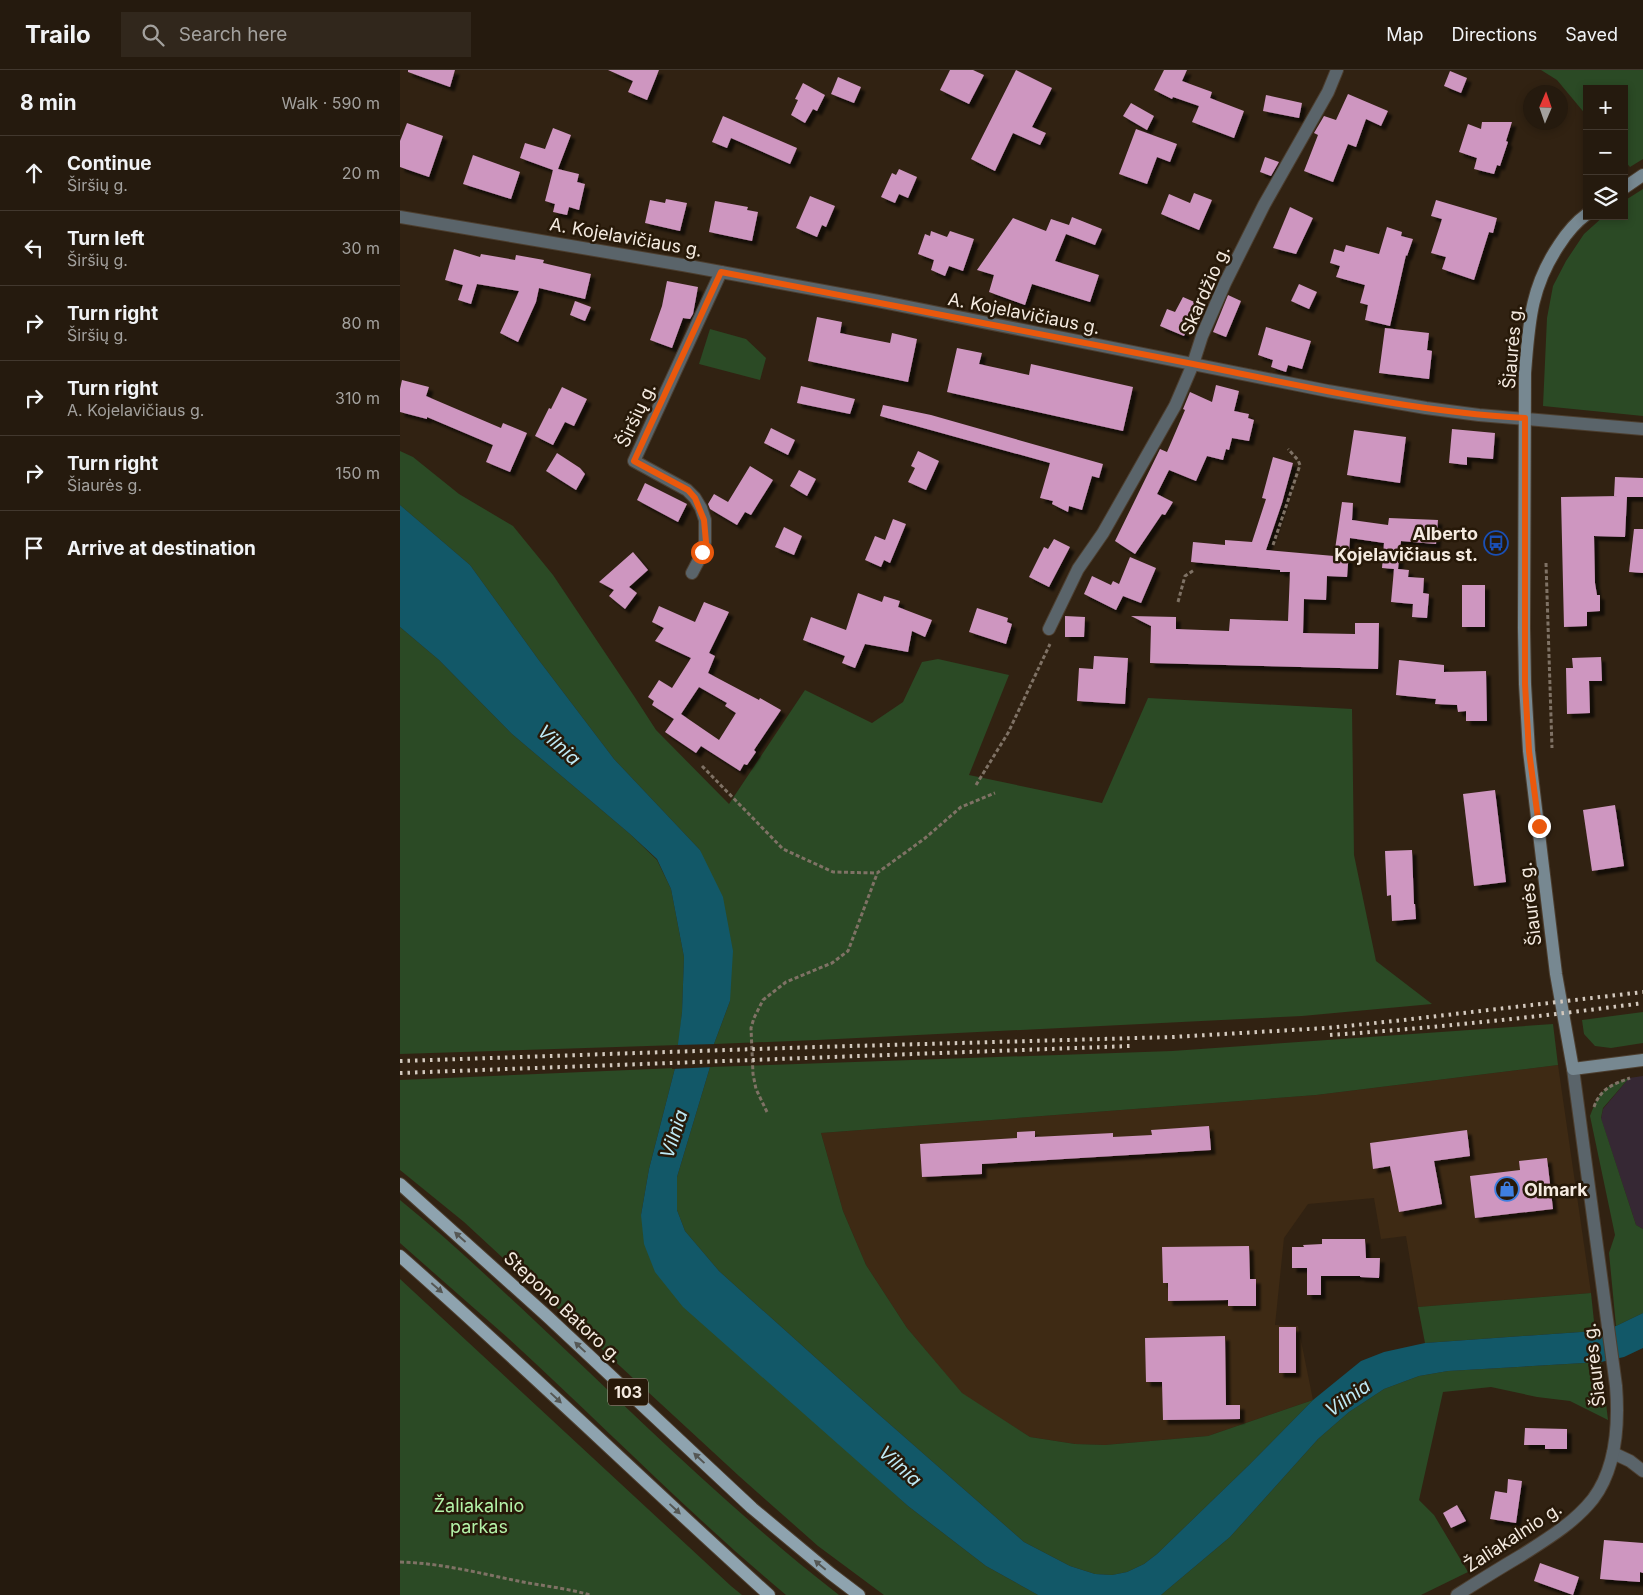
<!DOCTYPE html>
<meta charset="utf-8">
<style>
:root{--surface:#251a0e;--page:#31271c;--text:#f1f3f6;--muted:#a3a19e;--line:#42382e}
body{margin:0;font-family:Inter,sans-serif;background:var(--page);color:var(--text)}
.controls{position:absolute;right:15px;top:15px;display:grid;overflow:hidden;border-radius:0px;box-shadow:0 2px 8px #0003}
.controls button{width:45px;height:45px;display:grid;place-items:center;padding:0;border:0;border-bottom:1px solid var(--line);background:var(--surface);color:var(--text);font:25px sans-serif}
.compass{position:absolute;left:1123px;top:15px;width:45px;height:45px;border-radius:50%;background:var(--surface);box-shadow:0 2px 8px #0003;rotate:2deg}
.stop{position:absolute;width:15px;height:15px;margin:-11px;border:4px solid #ea580c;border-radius:50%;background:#fff}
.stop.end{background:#ea580c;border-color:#fff;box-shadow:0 1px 5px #0008}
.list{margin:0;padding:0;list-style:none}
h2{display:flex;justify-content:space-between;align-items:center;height:65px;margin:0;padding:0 20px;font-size:21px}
h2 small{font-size:16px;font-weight:400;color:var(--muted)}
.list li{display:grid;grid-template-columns:32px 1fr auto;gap:15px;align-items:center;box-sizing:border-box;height:75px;padding:0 20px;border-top:1px solid var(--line)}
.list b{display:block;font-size:19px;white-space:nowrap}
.list p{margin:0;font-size:16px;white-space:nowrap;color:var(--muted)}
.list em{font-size:16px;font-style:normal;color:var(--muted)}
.icon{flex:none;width:28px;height:28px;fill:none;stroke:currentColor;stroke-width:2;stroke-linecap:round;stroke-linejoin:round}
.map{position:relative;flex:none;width:1243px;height:1525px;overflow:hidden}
header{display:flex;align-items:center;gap:30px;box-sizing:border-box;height:70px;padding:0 25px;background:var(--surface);border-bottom:1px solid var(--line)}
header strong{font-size:24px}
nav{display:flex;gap:28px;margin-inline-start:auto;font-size:18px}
.search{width:350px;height:45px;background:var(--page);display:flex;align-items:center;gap:12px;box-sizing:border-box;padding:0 18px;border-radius:0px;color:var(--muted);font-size:19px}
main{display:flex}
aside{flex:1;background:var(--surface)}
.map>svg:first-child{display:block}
</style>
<header>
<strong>Trailo</strong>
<div class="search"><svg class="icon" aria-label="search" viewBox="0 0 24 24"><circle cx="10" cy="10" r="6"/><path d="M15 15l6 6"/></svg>Search here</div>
<nav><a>Map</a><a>Directions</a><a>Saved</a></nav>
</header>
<main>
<aside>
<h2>8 min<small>Walk · 590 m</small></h2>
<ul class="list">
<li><svg class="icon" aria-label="ahead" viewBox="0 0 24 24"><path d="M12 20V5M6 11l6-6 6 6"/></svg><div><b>Continue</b><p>Širšių g.</p></div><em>20 m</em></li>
<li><svg class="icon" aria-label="left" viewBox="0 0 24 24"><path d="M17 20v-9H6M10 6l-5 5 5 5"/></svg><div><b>Turn left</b><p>Širšių g.</p></div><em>30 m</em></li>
<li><svg class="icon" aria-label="right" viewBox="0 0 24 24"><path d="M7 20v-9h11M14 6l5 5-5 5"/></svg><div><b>Turn right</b><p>Širšių g.</p></div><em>80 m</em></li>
<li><svg class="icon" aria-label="right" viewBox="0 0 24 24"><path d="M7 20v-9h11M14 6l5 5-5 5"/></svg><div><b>Turn right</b><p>A. Kojelavičiaus g.</p></div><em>310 m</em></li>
<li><svg class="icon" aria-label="right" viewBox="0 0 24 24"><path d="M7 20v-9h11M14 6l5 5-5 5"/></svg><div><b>Turn right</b><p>Šiaurės g.</p></div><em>150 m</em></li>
<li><svg class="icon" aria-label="arrive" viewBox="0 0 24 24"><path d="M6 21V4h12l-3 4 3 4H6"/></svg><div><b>Arrive at destination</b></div></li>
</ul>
</aside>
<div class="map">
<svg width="1243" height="1525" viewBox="0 0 1243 1525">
<defs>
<filter id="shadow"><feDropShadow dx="4.5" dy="4.5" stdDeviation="1" flood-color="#0009"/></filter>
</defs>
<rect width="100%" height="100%" fill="#312212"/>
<polygon fill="#362834" points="1243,1006 1243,1159 1236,1155 1201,1049 1203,1039 1229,1008"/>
<polygon fill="#3e2a14" points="1158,995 1191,1223 1018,1237 1006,1166 981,1169 974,1128 908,1134 884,1168 875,1255 898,1256 913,1330 808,1366 705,1375 675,1374 630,1367 562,1324 507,1258 466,1195 443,1141 421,1063 916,1025"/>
<g fill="#2b4a25">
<polygon points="1141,0 1243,0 1243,89 1230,97 1224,90 1224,19 1187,19 1187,46 1157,10"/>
<polygon points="1243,119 1243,346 1143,336 1147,248 1153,216 1166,191 1184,164 1204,146 1224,146 1224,131"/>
<polygon points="310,259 346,269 366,288 360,310 299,294"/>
<polygon points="0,381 13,387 59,424 113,456 153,505 234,626 256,660 329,734 405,620 472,653 503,632 522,592 538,589 609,605 569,705 702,733 748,628 952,639 954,785 976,891 1032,934 902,946 417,970 314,974 330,931 300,780 214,689 138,589 70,495 0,435"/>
<polygon points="0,557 39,590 112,664 230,764 257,790 271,819 284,887 282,942 279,975 0,984"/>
<polygon points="1243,942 1243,973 1211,978 1195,976 1184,964 1182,950"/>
<polygon points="1153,954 1158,995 916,1025 421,1063 443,1141 466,1195 507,1258 562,1323 630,1367 675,1374 705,1375 808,1366 913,1330 849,1395 757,1484 744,1494 727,1502 712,1505 695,1504 670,1496 624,1472 476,1342 319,1201 285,1161 277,1140 277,1107 310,997 772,981"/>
<polygon points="275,998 249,1099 241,1145 405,1343 508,1436 586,1496 638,1525 484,1525 418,1476 339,1406 64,1152 0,1100 0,1010"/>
<path d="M1229 1008 1203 1038 1201 1048 1236 1155 1243 1159V1243L1216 1256 1209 1183 1215 1165 1190 1046C1200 1020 1204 1017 1229 1008Z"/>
<path d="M0 1130C47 1168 91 1210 135 1251 234 1344 331 1441 439 1525H386C289 1444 201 1353 108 1268 72 1236 36 1205 0 1173Z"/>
<polygon points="0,1209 331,1516 342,1525 0,1525"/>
<polygon points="1191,1223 1195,1261 1025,1273 1018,1237"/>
<polygon points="1201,1292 1208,1350 1170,1331 1137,1327 1091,1317 1043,1322 1019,1430 1034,1445 1068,1502 1021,1525 761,1525 830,1467 918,1369 949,1342 984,1319 1019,1306 1048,1301"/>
</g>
<polygon fill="#125868" points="0,435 70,495 138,589 214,689 300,780 323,827 333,881 330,931 314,974 310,997 277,1107 277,1140 285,1161 319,1201 476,1342 624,1472 670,1496 695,1504 712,1505 727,1502 744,1494 757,1484 849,1395 913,1330 961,1291 984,1282 1025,1273 1195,1261 1216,1256 1243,1243 1243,1278 1224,1287 1201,1292 1048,1301 1019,1306 984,1319 949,1342 918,1369 830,1467 761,1525 638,1525 586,1496 508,1436 283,1237 255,1202 244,1174 241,1145 249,1099 275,998 282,942 284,887 271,819 257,789 230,764 112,664 39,590 0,557"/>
<polygon fill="#312212" points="317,974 313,997 272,999 276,975"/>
<g fill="#ce96c0" fill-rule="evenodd" filter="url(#shadow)">
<polygon points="8,0 55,0 50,17 8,2"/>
<polygon points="208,0 259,0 247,30 228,22 233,11"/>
<polygon points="550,0 573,0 584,5 569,34 540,20"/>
<polygon points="616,0 652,18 632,57 646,63 640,75 613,63 595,101 571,89"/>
<polygon points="764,0 787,0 782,11 812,22 810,28 844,41 834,68 792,52 799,36 773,27 772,29 754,20"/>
<polygon points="1050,1 1067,8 1061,23 1044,16"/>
<polygon points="438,7 461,17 454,33 431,24"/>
<polygon points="403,13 425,25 417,41 413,39 405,53 391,45 398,30 395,29"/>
<polygon points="948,24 988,41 981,56 966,49 956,77 948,74 933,112 904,101 918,65 914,63 924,46 936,50"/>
<polygon points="866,25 902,33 899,48 863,41"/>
<polygon points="731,33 754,46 747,60 723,46"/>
<polygon points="323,46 397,78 390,94 331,68 327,78 312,72"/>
<polygon points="1082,52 1112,52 1106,71 1108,72 1100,96 1097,95 1094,104 1074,99 1077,88 1059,82 1068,54 1081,59"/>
<polygon points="7,53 43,66 29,107 0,97 0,71"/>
<polygon points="153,58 171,65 158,99 179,104 177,112 185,114 179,140 169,137 167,145 153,142 155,134 145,131 153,100 120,88 125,73 145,79"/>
<polygon points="736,59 777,74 770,92 757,87 747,114 719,104"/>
<polygon points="73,85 120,102 111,129 63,114"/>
<polygon points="865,87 879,92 871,106 860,102"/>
<polygon points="499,99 517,107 508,128 499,124 495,133 481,127 492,103 496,105"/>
<polygon points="794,123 812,130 799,160 761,144 769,124 790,133"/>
<polygon points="410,126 435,136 426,157 422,155 417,167 396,158"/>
<polygon points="266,129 287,133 280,161 245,153 250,130 265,133"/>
<polygon points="1036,130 1097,148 1093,163 1089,162 1074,210 1042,199 1046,187 1031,183 1042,149 1031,146"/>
<polygon points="315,131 348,137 347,140 358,142 352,171 309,162"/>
<polygon points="890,137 913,148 896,184 873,178"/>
<polygon points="672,147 702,159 695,175 666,164 655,191 699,205 690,232 632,214 625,235 589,222 594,205 577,200 613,148 646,161 651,149 669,155"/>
<polygon points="987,157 1002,162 1001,166 1013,169 1007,186 1006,185 990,256 965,250 968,235 960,233 965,215 936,207 940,196 930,193 934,179 944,182 946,175 979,184"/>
<polygon points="531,161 547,167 550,161 574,169 563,201 549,196 545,206 531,200 534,190 518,184 525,164 530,166"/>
<polygon points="54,179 80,187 81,184 115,190 116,185 144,190 143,193 191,204 185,229 139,218 136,232 118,272 100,263 119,221 77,214 71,234 58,230 63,215 45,210"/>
<polygon points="267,211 298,217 293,244 290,249 283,248 272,278 250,270 262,236"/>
<polygon points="899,214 917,222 909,239 891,231"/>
<polygon points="828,225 841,231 826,267 813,262"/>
<polygon points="783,227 806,237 798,255 790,252 784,266 760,256 767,239 775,242"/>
<polygon points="175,231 191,237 185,251 170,245"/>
<polygon points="417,247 442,252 440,263 490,273 492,263 517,269 508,312 408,291"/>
<polygon points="866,257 911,271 902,299 888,295 886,302 871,297 873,290 858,285"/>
<polygon points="985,258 1029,263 1027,280 1032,281 1029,309 979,303"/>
<polygon points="557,278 582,283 579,294 629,305 631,294 733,317 723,361 547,322"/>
<polygon points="2,310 29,317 26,326 101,358 103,353 127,363 110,402 86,392 93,375 27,347 27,349 0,342 0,319"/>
<polygon points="816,315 839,321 834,341 849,344 848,348 854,350 849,371 832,368 829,380 826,379 823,390 807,386 796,411 769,400 757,424 773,432 765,445 762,444 735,484 715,471 760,379 767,382 785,340 783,339 790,322 812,332"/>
<polygon points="401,316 455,329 450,344 397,333"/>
<polygon points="162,317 187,329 174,356 165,352 153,375 135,366 149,338 151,339"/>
<polygon points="483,335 531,345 703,394 699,408 692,406 682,440 669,436 668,442 652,434 653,431 640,428 650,393 480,346"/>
<polygon points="371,358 395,370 388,385 364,373"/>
<polygon points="1052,359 1095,363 1093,389 1067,387 1067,395 1049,393"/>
<polygon points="954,360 1006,367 1000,413 947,405"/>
<polygon points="518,381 539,391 526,420 508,412 515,398 511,396"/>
<polygon points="157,383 180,398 185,404 176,420 146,401"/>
<polygon points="873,387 893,393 882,433 866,480 934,486 942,432 953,433 952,450 988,455 989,448 1038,450 1036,474 1001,471 998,499 1009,500 1008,507 1024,508 1023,523 1029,524 1027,548 1012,547 1013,534 991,532 994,499 982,498 984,473 950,468 947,507 927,506 926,530 904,529 903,563 955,564 955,553 979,553 978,599 750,593 751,556 731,546 776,547 776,559 829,561 830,549 888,551 890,502 880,502 880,500 791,492 793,472 825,475 825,470 852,472 866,429 862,428"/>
<polygon points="350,396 373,410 351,445 345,442 337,455 310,439 308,434 314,424 328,432"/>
<polygon points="399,400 416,409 407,426 390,416"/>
<polygon points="1215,407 1243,408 1243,427 1227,427 1225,467 1194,466 1195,513 1197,525 1200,525 1200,541 1187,542 1187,556 1164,557 1161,427 1219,426 1214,426"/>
<polygon points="245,413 287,434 278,452 237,430"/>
<polygon points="493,449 506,454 490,493 484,490 481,497 465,490 475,466 485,470"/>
<polygon points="384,457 402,466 394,485 375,477"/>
<polygon points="1234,459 1243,459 1243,503 1229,502"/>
<polygon points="654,469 670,477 649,517 629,507 644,477 648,479"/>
<polygon points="233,482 248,500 229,517 237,523 225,539 209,526 214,520 199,512"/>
<polygon points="730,487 756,498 741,533 723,526 716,540 684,524 692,506 711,515 713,511 719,514"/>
<rect x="1062" y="515" width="23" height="42"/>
<polygon points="458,523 482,532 484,526 500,531 498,537 532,550 525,567 512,561 508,582 465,574 455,598 442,593 445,586 403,570 411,547 446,560"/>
<path d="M304 532 329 542 309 583 315 586 308 603 359 630 360 628 381 640 354 680 356 682 347 695 344 694 340 701 301 676 296 683 265 662 274 649 252 635 254 631 248 627 259 610 272 618 291 588 255 571 264 558 252 552 259 536 295 552ZM299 617 327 633 325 636 336 643 319 670 281 644Z"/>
<polygon points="577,538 608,548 607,552 612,554 606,574 569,562"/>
<polygon points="665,546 685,547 684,567 665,567"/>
<polygon points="694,586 728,588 725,634 677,631 679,598 693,599"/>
<polygon points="1201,587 1202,611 1189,611 1190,643 1167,644 1166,598 1173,598 1172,588"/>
<polygon points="999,590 1044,595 1044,602 1086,601 1087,651 1066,651 1066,641 1058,642 1057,635 1035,634 1036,629 996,625"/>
<polygon points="1095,720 1106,812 1074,816 1063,724"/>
<polygon points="1215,735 1224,796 1192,801 1183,740"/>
<polygon points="1012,780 1014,834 1015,834 1016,849 992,851 991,825 987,826 985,781"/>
<polygon points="809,1056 811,1080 582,1094 582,1104 522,1107 520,1074 617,1068 617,1062 635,1061 635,1067 713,1063 713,1067 752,1065 751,1060"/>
<polygon points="1067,1060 1070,1086 1034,1091 1042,1134 999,1142 990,1096 973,1099 970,1073"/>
<polygon points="1147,1088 1153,1139 1075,1148 1070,1106 1120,1100 1119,1091"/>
<polygon points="922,1169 965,1169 966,1188 980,1188 979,1208 960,1207 960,1206 921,1206 921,1225 907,1225 907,1198 892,1198 892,1177 904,1177 903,1175 922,1174"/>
<polygon points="849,1176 850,1209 856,1209 856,1236 828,1236 828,1230 768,1231 768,1213 763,1213 762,1177"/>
<rect x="879" y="1257" width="17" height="46"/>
<polygon points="825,1266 826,1335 840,1335 840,1349 763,1350 762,1312 746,1312 745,1268"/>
<polygon points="1125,1358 1167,1359 1167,1379 1145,1379 1145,1375 1124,1375"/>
<polygon points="1108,1409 1122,1411 1116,1453 1090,1449 1095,1421 1107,1423"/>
<polygon points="1057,1435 1066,1451 1051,1458 1043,1443"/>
<polygon points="1204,1470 1243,1473 1243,1503 1240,1502 1240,1512 1200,1509"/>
<polygon points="1140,1493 1179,1507 1173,1525 1134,1511"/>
</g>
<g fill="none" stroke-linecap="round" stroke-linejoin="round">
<g stroke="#4c3e2f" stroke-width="14">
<g id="minor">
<polyline points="0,147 283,195 478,231 928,321 1026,338 1079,345 1243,359"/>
<polyline points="292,503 303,482 305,472 305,450 301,438 295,428 287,420 234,391 321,202"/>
<polyline points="649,559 678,499 703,463 775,336 793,294 802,266 825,213 864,135 928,22 937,0"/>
<polyline points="1213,1383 1230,1391 1243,1401"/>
<path d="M1057 1525C1079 1511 1100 1498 1122 1485 1147 1469 1174 1453 1193 1429 1217 1397 1219 1354 1216 1316L1173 999"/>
</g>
</g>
<g stroke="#4c3e2f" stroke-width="14">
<g id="secondary">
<polyline points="1224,118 1243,105"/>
<path d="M1187 144C1176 152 1166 164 1159 175 1130 218 1129 254 1125 303L1124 558 1125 614 1129 681 1156 904 1173 999 1243 990"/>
</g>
</g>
<g stroke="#4c3e2f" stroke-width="14">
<g id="primary">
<polyline points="0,1114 148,1247 352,1438 430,1503 459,1525"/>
<path d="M0 1186C125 1296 245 1413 369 1525"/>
</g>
</g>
<g stroke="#7f7265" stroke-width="3" stroke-dasharray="4 2.5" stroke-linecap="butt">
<polyline points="873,475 900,395 898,390 888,379"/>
<polyline points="1146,493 1152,678"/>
<polyline points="778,532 785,506 794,500"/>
<polyline points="302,696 383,779 433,802 477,803 524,769 561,737 595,723"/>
<polyline points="576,715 608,663 650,574"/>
<path d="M1194 1037C1200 1019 1213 1014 1230 1008"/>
<polyline points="367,1042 356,1019 353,1004 351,958 354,948 363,930 386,912 432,893 448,881 477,804"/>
<path d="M0 1492C40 1493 79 1503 118 1511 142 1516 167 1518 190 1525"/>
</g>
<use href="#minor" stroke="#5a646a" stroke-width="12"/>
<use href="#secondary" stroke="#778891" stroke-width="12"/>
<use href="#primary" stroke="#8ea3af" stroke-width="12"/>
<g stroke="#d3c9be" stroke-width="4" stroke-dasharray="2.5 5" stroke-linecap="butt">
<path d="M930 965C1034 958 1139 947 1243 933"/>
<polyline points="0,991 417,977 773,967 926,958 995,951 1243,922"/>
<polyline points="0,1003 730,976"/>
</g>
</g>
<defs><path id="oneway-solid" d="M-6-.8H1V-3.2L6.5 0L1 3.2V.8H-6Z" transform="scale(1.25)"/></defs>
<g fill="#555754">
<use href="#oneway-solid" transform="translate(60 1167) rotate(-138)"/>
<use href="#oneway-solid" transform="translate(37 1218) rotate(41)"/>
<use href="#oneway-solid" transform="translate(180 1277) rotate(-137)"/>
<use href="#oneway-solid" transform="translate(156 1328) rotate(43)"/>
<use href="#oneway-solid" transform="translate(299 1388) rotate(-137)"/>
<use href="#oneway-solid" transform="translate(275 1439) rotate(43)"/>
<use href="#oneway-solid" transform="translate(420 1495) rotate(-140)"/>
</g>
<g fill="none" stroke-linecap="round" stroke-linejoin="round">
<path stroke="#ea580c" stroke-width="6" d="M302 482 306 472 304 450 295 428 288 420 234 391 321 202C479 232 636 263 793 294 903 316 1013 342 1125 348V614L1129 681 1139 756"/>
</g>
<defs>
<g id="bus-ring" transform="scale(1.25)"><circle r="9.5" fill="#271909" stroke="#1a4fb4" stroke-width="1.5"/><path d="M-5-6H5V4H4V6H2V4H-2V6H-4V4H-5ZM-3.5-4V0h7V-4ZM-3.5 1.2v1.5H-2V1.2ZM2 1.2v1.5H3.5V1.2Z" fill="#1a4fb4"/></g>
<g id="shop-ring" transform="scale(1.25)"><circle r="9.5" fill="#271909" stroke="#3f7fe0" stroke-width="1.5"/><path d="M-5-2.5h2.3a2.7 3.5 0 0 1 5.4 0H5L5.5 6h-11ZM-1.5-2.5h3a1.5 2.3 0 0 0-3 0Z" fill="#3f7fe0"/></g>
</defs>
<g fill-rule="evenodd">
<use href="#bus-ring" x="1096" y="473"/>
<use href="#shop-ring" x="1107" y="1119"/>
</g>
<g text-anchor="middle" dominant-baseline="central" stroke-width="5" stroke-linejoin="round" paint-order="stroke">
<rect fill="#271909" stroke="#b7aca0" stroke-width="1" x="208" y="1308.5" width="40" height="27" rx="4"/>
<g font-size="16" font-weight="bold" fill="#f5ebe1">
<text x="228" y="1322">103</text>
</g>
<g font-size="18" fill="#f5ebe1" stroke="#271909">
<text transform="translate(226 167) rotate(10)">A. Kojelavičiaus g.</text>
<text transform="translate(805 220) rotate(-66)">Skardžio g.</text>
<text transform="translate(624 243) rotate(11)">A. Kojelavičiaus g.</text>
<text transform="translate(1112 277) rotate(-85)">Šiaurės g.</text>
<text transform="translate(236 345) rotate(-65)">Širšių g.</text>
<text transform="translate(1130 834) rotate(-97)">Šiaurės g.</text>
<text transform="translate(163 1237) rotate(43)">Stepono Batoro g.</text>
<text transform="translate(1194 1295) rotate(-97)">Šiaurės g.</text>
<text transform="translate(1113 1467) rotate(-33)">Žaliakalnio g.</text>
</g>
<g font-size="18" font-weight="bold" fill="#f5ebe1" stroke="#271909" text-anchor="end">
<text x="1078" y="463">Alberto<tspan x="1078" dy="21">Kojelavičiaus st.</tspan></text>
<text x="1124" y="1119" text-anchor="start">Olmark</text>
</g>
<g font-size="18" fill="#b4f2a8" stroke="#271909">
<text x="79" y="1435">Žaliakalnio<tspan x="79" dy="21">parkas</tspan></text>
</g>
<g font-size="19" font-style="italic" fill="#bee9f5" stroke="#271909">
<text transform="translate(159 675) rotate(42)">Vilnia</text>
<text transform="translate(274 1064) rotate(-72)">Vilnia</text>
<text transform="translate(948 1328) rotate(-35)">Vilnia</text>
<text transform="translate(500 1396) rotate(42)">Vilnia</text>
</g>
</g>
</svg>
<div class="controls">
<button>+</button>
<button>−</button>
<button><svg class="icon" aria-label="layers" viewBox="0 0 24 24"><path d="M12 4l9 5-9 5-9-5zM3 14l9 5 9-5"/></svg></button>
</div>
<svg class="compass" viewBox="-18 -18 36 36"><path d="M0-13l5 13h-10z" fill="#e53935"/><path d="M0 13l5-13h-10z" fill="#a3a19e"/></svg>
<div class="stop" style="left:302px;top:482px"></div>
<div class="stop end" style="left:1139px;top:756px"></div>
</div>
</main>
